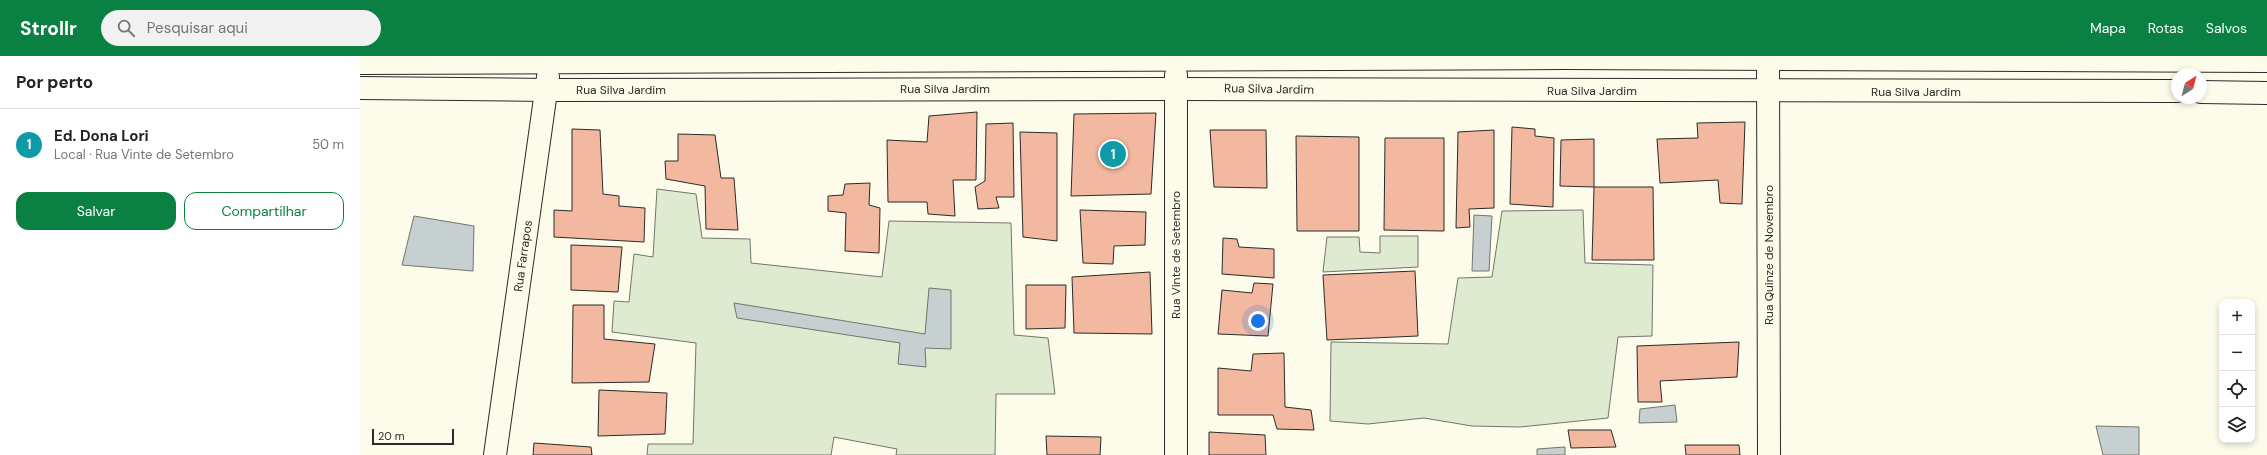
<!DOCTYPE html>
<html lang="pt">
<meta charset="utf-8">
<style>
:root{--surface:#fff;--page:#f2f2f2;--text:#222;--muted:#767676;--line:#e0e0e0;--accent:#0b8043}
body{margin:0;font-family:"DM Sans",sans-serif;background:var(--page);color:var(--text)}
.controls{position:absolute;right:12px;bottom:12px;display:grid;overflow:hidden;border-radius:8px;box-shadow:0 2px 6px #0003}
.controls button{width:36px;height:36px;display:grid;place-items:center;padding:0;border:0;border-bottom:1px solid var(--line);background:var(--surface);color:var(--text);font:20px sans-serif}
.compass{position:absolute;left:1811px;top:12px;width:36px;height:36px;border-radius:50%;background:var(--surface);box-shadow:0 2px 6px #0003;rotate:36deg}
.scale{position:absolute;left:12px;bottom:10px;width:82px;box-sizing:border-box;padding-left:4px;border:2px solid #2b2b2b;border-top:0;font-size:11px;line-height:14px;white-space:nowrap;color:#2b2b2b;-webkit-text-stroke:3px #fdfbea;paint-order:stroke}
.you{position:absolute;left:898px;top:265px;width:14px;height:14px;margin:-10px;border:3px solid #fff;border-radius:50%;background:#1a73e8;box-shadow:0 0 0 6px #1a73e833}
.badge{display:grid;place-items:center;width:26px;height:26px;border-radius:50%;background:var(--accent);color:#fff;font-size:13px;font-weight:700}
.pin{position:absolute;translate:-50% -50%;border:2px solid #fff;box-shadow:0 1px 4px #0006}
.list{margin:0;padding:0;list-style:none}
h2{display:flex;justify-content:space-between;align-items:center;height:52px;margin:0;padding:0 16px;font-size:17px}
h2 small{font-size:13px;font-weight:400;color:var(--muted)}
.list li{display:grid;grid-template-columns:26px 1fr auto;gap:12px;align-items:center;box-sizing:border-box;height:72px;padding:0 16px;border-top:1px solid var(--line)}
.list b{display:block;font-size:15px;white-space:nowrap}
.list p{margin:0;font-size:13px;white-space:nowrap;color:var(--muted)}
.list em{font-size:13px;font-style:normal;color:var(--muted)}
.actions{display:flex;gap:8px;padding:12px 16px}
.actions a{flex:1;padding:9px 0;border:1px solid var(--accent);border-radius:12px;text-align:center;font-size:14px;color:var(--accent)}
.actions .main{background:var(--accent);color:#fff}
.icon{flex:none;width:22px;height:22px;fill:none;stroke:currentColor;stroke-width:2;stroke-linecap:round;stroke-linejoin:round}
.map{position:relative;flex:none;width:1907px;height:399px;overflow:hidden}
header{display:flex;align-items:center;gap:24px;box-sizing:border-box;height:56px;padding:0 20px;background:var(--accent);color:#fff}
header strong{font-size:19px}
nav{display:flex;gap:22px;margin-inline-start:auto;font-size:14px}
.search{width:280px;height:36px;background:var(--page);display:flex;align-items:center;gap:10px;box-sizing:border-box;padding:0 14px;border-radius:22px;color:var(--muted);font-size:15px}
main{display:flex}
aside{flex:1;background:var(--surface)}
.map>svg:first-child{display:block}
</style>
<header>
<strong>Strollr</strong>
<div class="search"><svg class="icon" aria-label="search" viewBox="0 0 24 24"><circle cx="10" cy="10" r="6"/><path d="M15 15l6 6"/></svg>Pesquisar aqui</div>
<nav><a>Mapa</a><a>Rotas</a><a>Salvos</a></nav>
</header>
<main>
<aside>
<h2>Por perto<small></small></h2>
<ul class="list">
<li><span class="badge" style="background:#0f9aa8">1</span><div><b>Ed. Dona Lori</b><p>Local · Rua Vinte de Setembro</p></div><em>50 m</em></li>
</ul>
<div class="actions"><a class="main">Salvar</a><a>Compartilhar</a></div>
</aside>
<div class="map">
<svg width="1907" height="399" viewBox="0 0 1907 399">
<rect width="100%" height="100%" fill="#fdfbea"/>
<g fill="#deebd1" stroke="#74746e">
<polygon points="297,133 336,138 342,182 390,183 391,207 522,221 529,165 651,167 654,279 688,282 695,338 636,338 635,399 536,399 537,393 474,381 471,399 287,399 288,388 333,388 336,287 252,276 254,245 269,246 274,198 293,201"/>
<polygon points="1223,154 1225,207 1293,209 1292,280 1258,281 1248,362 1160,371 1112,370 1064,362 1008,368 970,365 971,286 1088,288 1098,222 1132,221 1142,155"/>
<polygon points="1020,180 1058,180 1058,211 963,216 967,181 999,181 1000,196 1020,197"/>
</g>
<g fill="#c7d0d0" stroke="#74746e">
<polygon points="1114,159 1132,160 1129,215 1112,215"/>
<polygon points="54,160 114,170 113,215 42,209"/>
<polygon points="569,232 591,234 591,293 565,292 566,311 538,308 540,287 377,262 374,247 565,278"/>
<polygon points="1315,349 1317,366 1279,367 1280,353"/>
<polygon points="1736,370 1779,371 1779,399 1743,399"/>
<polygon points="1205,391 1205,399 1177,399 1177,393"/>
</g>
<g fill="#f2b8a0" stroke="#2b2b2b">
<polygon points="617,56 616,124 593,124 595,160 568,158 567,146 528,146 527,84 567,86 569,60"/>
<polygon points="796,57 791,138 711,140 714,58"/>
<polygon points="1385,66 1382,148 1360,147 1358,124 1300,127 1297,83 1338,82 1337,67"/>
<polygon points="653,67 654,141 636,141 639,152 618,153 615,131 625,125 626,68"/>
<polygon points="1152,71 1175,73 1175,80 1194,82 1193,151 1150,148"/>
<polygon points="212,73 240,74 243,138 259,140 259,150 285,152 284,186 194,181 194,154 212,155"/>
<polygon points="850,74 906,74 907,132 854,131"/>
<polygon points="1134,74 1134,152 1109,153 1110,171 1096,172 1098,76"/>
<polygon points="660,76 697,77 697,185 663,181"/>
<polygon points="318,78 355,79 361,122 374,122 378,174 346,173 345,130 306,123 305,105 318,105"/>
<polygon points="936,80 999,81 999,175 937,175"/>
<polygon points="1025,82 1084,82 1084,175 1024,174"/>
<polygon points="1234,83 1234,131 1200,130 1201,84"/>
<polygon points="510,127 509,149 520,152 519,197 485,195 486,157 468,155 468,140 483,139 485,128"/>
<polygon points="1234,131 1293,131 1294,204 1232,204"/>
<polygon points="720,154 786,156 785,189 754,190 753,208 723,207"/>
<polygon points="863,182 877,183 879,191 914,193 914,222 862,218"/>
<polygon points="211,189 262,191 258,236 211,234"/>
<polygon points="1055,215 1058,280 967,284 963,219"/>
<polygon points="790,216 792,278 714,277 712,221"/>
<polygon points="894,227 913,228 908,280 858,278 862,234 892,237"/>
<polygon points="666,229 706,229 705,272 666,273"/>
<polygon points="213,249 244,249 244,283 295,288 289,326 212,327"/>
<polygon points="1379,286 1377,321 1300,325 1302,346 1278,346 1277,290"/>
<polygon points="924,297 925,351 951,354 954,374 917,373 913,359 858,359 858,312 891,315 893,298"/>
<polygon points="239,334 307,337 305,378 238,380"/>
<polygon points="1208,374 1251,374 1256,391 1211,392"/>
<polygon points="849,376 905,379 906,399 849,399"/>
<polygon points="686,380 741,381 740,399 687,399"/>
<polygon points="174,387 231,391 232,399 173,399"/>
<polygon points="1325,389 1379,389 1380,399 1326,399"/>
</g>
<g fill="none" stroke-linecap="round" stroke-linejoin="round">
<g stroke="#2b2b2b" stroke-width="24">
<g id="minor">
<polyline points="1408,0 1409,399"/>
<polyline points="0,7 1203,2 1907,5"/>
<polyline points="816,19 816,399"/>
<polyline points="0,32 187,34 817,33 1817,35"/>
<polyline points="1841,36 1907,37"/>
<polyline points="135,399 188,21"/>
</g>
</g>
<use href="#minor" stroke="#fdfbea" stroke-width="22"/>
</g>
<g text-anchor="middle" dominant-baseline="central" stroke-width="3" stroke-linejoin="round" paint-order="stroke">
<g font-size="12" fill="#2b2b2b" stroke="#fdfbea">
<text x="585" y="33">Rua Silva Jardim</text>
<text transform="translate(909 33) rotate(1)">Rua Silva Jardim</text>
<text x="261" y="34">Rua Silva Jardim</text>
<text x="1232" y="35">Rua Silva Jardim</text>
<text x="1556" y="36">Rua Silva Jardim</text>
<text transform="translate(816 199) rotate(-90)">Rua Vinte de Setembro</text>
<text transform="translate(1409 199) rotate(-90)">Rua Quinze de Novembro</text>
<text transform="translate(163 200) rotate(-82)">Rua Farrapos</text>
</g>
</g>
</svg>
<div class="controls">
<button>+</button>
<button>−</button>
<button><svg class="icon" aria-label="locate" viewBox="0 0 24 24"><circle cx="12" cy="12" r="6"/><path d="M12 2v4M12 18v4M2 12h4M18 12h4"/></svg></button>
<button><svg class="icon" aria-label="layers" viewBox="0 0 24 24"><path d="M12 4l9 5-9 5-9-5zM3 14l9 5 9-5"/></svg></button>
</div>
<svg class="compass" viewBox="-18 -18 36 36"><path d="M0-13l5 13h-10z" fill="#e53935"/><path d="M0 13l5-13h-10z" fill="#767676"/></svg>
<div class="scale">20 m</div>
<div class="you"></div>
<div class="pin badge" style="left:753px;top:98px;background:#0f9aa8">1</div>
</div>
</main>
